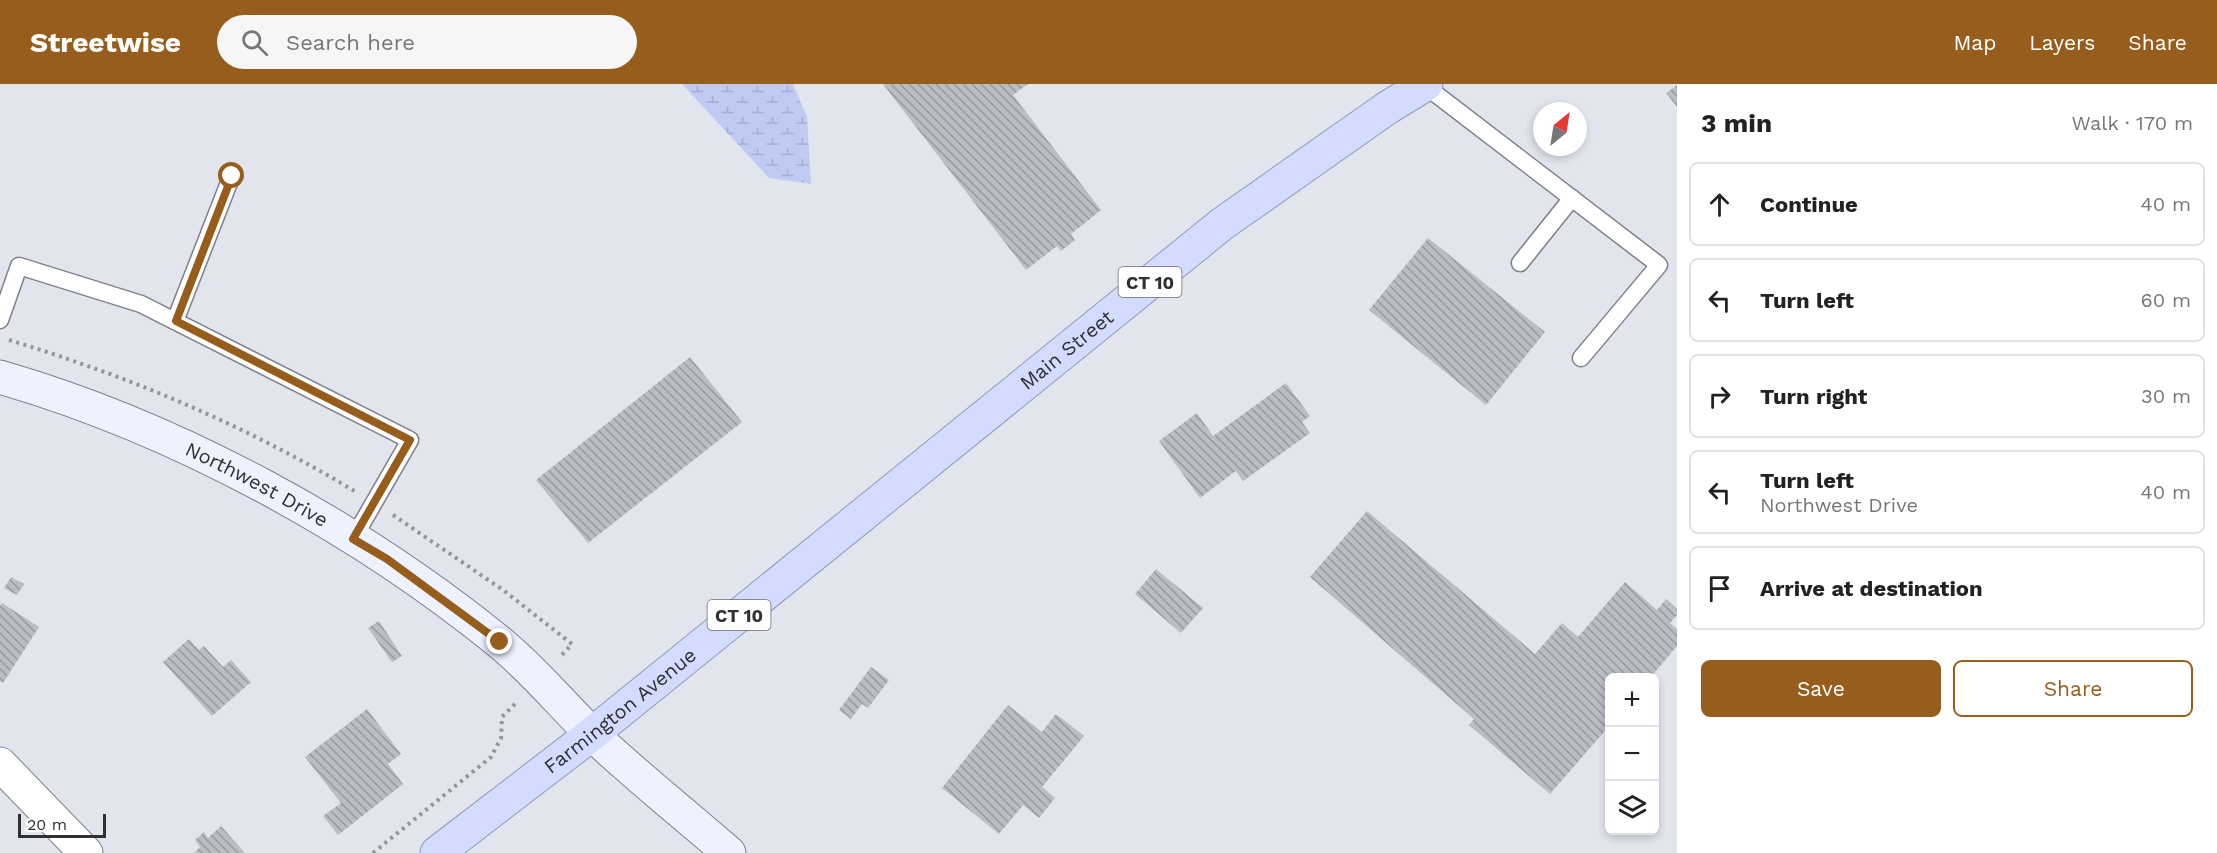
<!DOCTYPE html>
<meta charset="utf-8">
<style>
:root{--surface:#fff;--page:#f6f6f6;--text:#222;--muted:#767676;--line:#e0e0e0;--accent:#975d1c}
body{margin:0;font-family:"Work Sans",sans-serif;background:var(--page);color:var(--text)}
.controls{position:absolute;right:18px;bottom:18px;display:grid;overflow:hidden;border-radius:9px;box-shadow:0 3px 9px #0003}
.controls button{width:54px;height:54px;display:grid;place-items:center;padding:0;border:0;border-bottom:2px solid var(--line);background:var(--surface);color:var(--text);font:30px sans-serif}
.compass{position:absolute;left:1533px;top:18px;width:54px;height:54px;border-radius:50%;background:var(--surface);box-shadow:0 3px 9px #0003;rotate:30deg}
.scale{position:absolute;left:18px;bottom:15px;width:88px;box-sizing:border-box;padding-left:6px;border:3px solid #2f3033;border-top:0;font-size:16px;line-height:21px;white-space:nowrap;color:#2f3033;-webkit-text-stroke:4px #fff;paint-order:stroke}
.stop{position:absolute;width:18px;height:18px;margin:-14px;border:4px solid #975d1c;border-radius:50%;background:#fff}
.stop.end{background:#975d1c;border-color:#fff;box-shadow:0 2px 6px #0008}
.list{margin:0;padding:0;list-style:none}
h2{display:flex;justify-content:space-between;align-items:center;height:78px;margin:0;padding:0 24px;font-size:26px}
h2 small{font-size:20px;font-weight:400;color:var(--muted)}
.list li{display:grid;grid-template-columns:39px 1fr auto;gap:18px;align-items:center;box-sizing:border-box;height:84px;margin:0 12px 12px;padding:0 12px;border:2px solid var(--line);border-radius:9px}
.list b{display:block;font-size:22px;white-space:nowrap}
.list p{margin:0;font-size:20px;white-space:nowrap;color:var(--muted)}
.list em{font-size:20px;font-style:normal;color:var(--muted)}
.actions{display:flex;gap:12px;padding:18px 24px}
.actions a{flex:1;padding:14px 0;border:2px solid var(--accent);border-radius:9px;text-align:center;font-size:21px;color:var(--accent)}
.actions .main{background:var(--accent);color:#fff}
.icon{flex:none;width:33px;height:33px;fill:none;stroke:currentColor;stroke-width:2;stroke-linecap:round;stroke-linejoin:round}
.map{position:relative;flex:none;width:1677px;height:769px;overflow:hidden}
header{display:flex;align-items:center;gap:36px;box-sizing:border-box;height:84px;padding:0 30px;background:var(--accent);color:#fff}
header strong{font-size:28px}
nav{display:flex;gap:33px;margin-inline-start:auto;font-size:21px}
.search{width:420px;height:54px;background:var(--page);display:flex;align-items:center;gap:15px;box-sizing:border-box;padding:0 21px;border-radius:33px;color:var(--muted);font-size:22px}
main{display:flex}
aside{flex:1;background:var(--surface)}
.map>svg:first-child{display:block}
</style>
<header>
<strong>Streetwise</strong>
<div class="search"><svg class="icon" aria-label="search" viewBox="0 0 24 24"><circle cx="10" cy="10" r="6"/><path d="M15 15l6 6"/></svg>Search here</div>
<nav><a>Map</a><a>Layers</a><a>Share</a></nav>
</header>
<main>
<div class="map">
<svg width="1677" height="769" viewBox="0 0 1677 769">
<defs>
<pattern id="wetland-marsh" width="20" height="14" patternUnits="userSpaceOnUse" patternTransform="scale(1.5)"><rect width="20" height="14" fill="#c0caf3"/><path d="M1 5h8M5 5V1M11 12h8M15 12V8" fill="none" stroke="#a5aed1"/></pattern>
<pattern id="building-back-hatch" width="6" height="6" patternUnits="userSpaceOnUse" patternTransform="scale(1.5)"><rect width="6" height="6" fill="#babdc6"/><path d="M-1 5l2 2M0 0l6 6M5-1l2 2" fill="none" stroke="#989aa1"/></pattern>
</defs>
<rect width="100%" height="100%" fill="#e2e5ee"/>
<polygon fill="url(#wetland-marsh)" points="682,0 793,0 807,33 811,100 769,94"/>
<g fill="url(#building-back-hatch)">
<polygon points="883,0 1028,0 1013,11 1101,126 1071,150 1075,156 1061,167 1057,162 1026,186"/>
<polygon points="1677,1 1677,23 1666,9"/>
<polygon points="1428,154 1545,248 1486,321 1369,226"/>
<polygon points="690,273 742,338 588,459 536,396"/>
<polygon points="1286,299 1310,332 1302,338 1310,349 1243,397 1236,387 1200,414 1159,357 1197,329 1213,352"/>
<polygon points="1367,427 1535,570 1562,539 1578,553 1625,498 1657,526 1666,515 1677,525 1677,531 1670,539 1677,545 1677,562 1650,594 1610,594 1610,641 1550,710 1469,641 1474,635 1310,493"/>
<polygon points="1156,485 1203,524 1181,549 1135,510"/>
<polygon points="11,493 24,500 17,511 4,504"/>
<polygon points="2,519 39,543 3,599 0,597 0,522"/>
<polygon points="379,537 402,572 392,578 368,544"/>
<polygon points="189,555 199,566 204,562 223,583 231,576 251,598 212,632 163,578"/>
<polygon points="871,583 889,596 868,624 862,620 851,635 839,626"/>
<polygon points="1008,621 1042,648 1056,630 1084,652 1042,703 1055,714 1039,734 1023,721 999,750 942,704"/>
<polygon points="367,625 401,670 388,680 403,700 338,751 323,732 341,719 305,673"/>
<polygon points="221,742 245,769 194,769 200,763 195,756 204,748 208,754"/>
</g>
<g fill="none" stroke-linecap="round" stroke-linejoin="round">
<g stroke="#7e8089" stroke-width="19">
<g id="service">
<polyline points="1424,1 1659,181 1581,274"/>
<polyline points="1520,179 1572,114"/>
<polyline points="0,236 19,182 141,220 410,356 353,455"/>
<polyline points="175,237 232,91"/>
</g>
</g>
<g stroke="#7e8089" stroke-width="35">
<polyline id="minor" points="0,680 86,769"/>
</g>
<g stroke="#7e8089" stroke-width="35">
<g id="secondary">
<path id="s1" d="M0 293C176 344 356 442 498 557 533 585 560 619 592 650 635 691 683 729 729 769"/>
</g>
</g>
<g stroke="#929ab8" stroke-width="35">
<g id="trunk">
<path id="s2" d="M437 769 592 650 1222 140 1387 24 1426 0"/>
</g>
</g>
<g stroke="#93959b" stroke-width="4" stroke-dasharray="3 4.5" stroke-linecap="butt">
<path d="M9 256C131 293 247 342 356 408"/>
<polyline points="393,431 503,506 572,560 560,573"/>
<polyline points="373,769 491,673 501,654 502,633 517,618"/>
</g>
<use href="#service" stroke="#fff" stroke-width="16"/>
<use href="#minor" stroke="#fff" stroke-width="33"/>
<use href="#secondary" stroke="#eef2ff" stroke-width="33"/>
<use href="#trunk" stroke="#d3dcff" stroke-width="33"/>
</g>
<g fill="none" stroke-linecap="round" stroke-linejoin="round">
<polyline stroke="#975d1c" stroke-width="8" points="232,92 176,237 410,356 353,455 387,475 500,558"/>
</g>
<g text-anchor="middle" dominant-baseline="central" stroke-width="5" stroke-linejoin="round" paint-order="stroke">
<g fill="#fff" stroke="#6d6e70" stroke-width="1.5">
<rect x="1118.5" y="183" width="63" height="30" rx="4.5"/>
<rect x="707.5" y="516" width="63" height="30" rx="4.5"/>
</g>
<g font-size="18" font-weight="bold" fill="#2f3033">
<text x="1150" y="198">CT 10</text>
<text x="739" y="531">CT 10</text>
</g>
<g font-size="20" fill="#2f3033" stroke="#fff">
<text stroke="none"><textPath href="#s2" startOffset="806">Main Street</textPath></text>
<text stroke="none"><textPath href="#s1" startOffset="279">Northwest Drive</textPath></text>
<text stroke="none"><textPath href="#s2" startOffset="232">Farmington Avenue</textPath></text>
</g>
</g>
</svg>
<div class="controls">
<button>+</button>
<button>−</button>
<button><svg class="icon" aria-label="layers" viewBox="0 0 24 24"><path d="M12 4l9 5-9 5-9-5zM3 14l9 5 9-5"/></svg></button>
</div>
<svg class="compass" viewBox="-18 -18 36 36"><path d="M0-13l5 13h-10z" fill="#e53935"/><path d="M0 13l5-13h-10z" fill="#767676"/></svg>
<div class="scale">20 m</div>
<div class="stop" style="left:232px;top:92px"></div>
<div class="stop end" style="left:500px;top:558px"></div>
</div>
<aside>
<h2>3 min<small>Walk · 170 m</small></h2>
<ul class="list">
<li><svg class="icon" aria-label="ahead" viewBox="0 0 24 24"><path d="M12 20V5M6 11l6-6 6 6"/></svg><div><b>Continue</b></div><em>40 m</em></li>
<li><svg class="icon" aria-label="left" viewBox="0 0 24 24"><path d="M17 20v-9H6M10 6l-5 5 5 5"/></svg><div><b>Turn left</b></div><em>60 m</em></li>
<li><svg class="icon" aria-label="right" viewBox="0 0 24 24"><path d="M7 20v-9h11M14 6l5 5-5 5"/></svg><div><b>Turn right</b></div><em>30 m</em></li>
<li><svg class="icon" aria-label="left" viewBox="0 0 24 24"><path d="M17 20v-9H6M10 6l-5 5 5 5"/></svg><div><b>Turn left</b><p>Northwest Drive</p></div><em>40 m</em></li>
<li><svg class="icon" aria-label="arrive" viewBox="0 0 24 24"><path d="M6 21V4h12l-3 4 3 4H6"/></svg><div><b>Arrive at destination</b></div></li>
</ul>
<div class="actions"><a class="main">Save</a><a>Share</a></div>
</aside>
</main>
